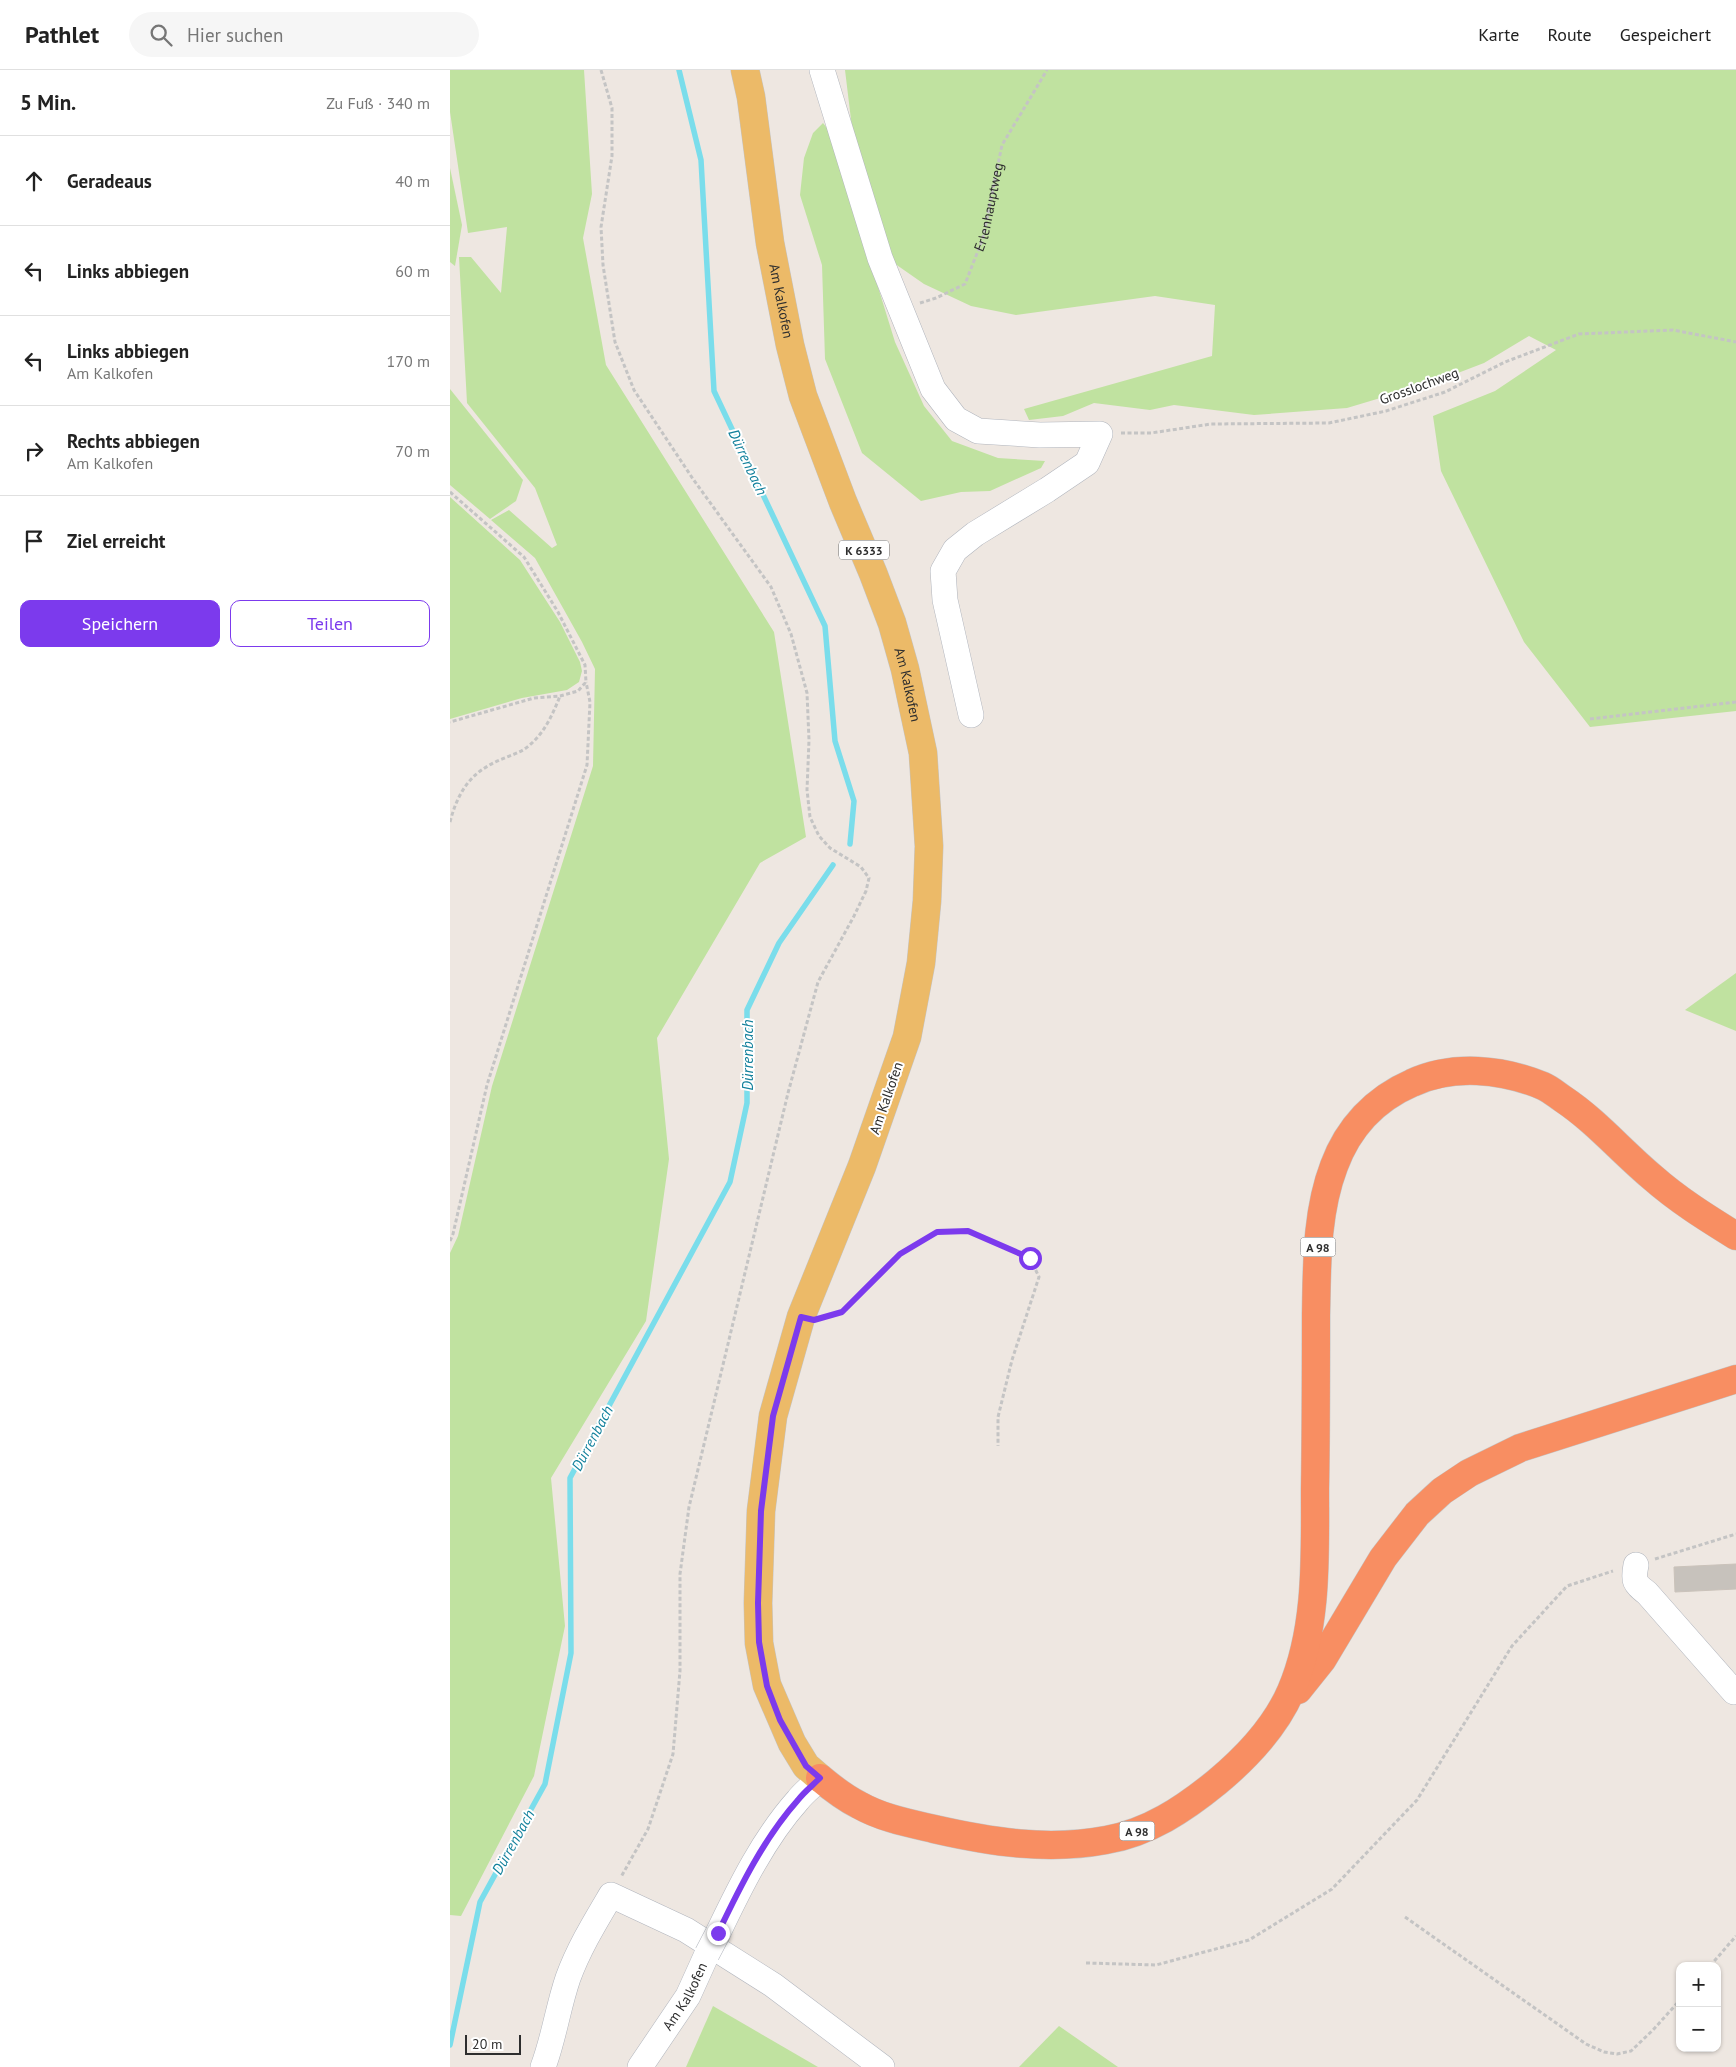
<!DOCTYPE html>
<html lang="de">
<meta charset="utf-8">
<style>
:root{--surface:#fff;--page:#f6f6f6;--text:#222;--muted:#767676;--line:#e0e0e0;--accent:#7c3aed}
body{margin:0;font-family:"PT Sans",sans-serif;background:var(--page);color:var(--text)}
.controls{position:absolute;right:15px;bottom:15px;display:grid;overflow:hidden;border-radius:10px;box-shadow:0 1px 4px #0004}
.controls button{width:45px;height:45px;display:grid;place-items:center;padding:0;border:0;border-bottom:1px solid var(--line);background:var(--surface);color:var(--text);font:25px sans-serif}
.scale{position:absolute;left:15px;bottom:12px;width:56px;box-sizing:border-box;padding-left:5px;border:2px solid #2e2e2e;border-top:0;font-size:14px;line-height:18px;white-space:nowrap;color:#2e2e2e;-webkit-text-stroke:4px #fff;paint-order:stroke}
.stop{position:absolute;width:15px;height:15px;margin:-11px;border:4px solid #7c3aed;border-radius:50%;background:#fff}
.stop.end{background:#7c3aed;border-color:#fff;box-shadow:0 1px 5px #0008}
.list{margin:0;padding:0;list-style:none}
h2{display:flex;justify-content:space-between;align-items:center;height:65px;margin:0;padding:0 20px;font-size:21px}
h2 small{font-size:16px;font-weight:400;color:var(--muted)}
.list li{display:grid;grid-template-columns:32px 1fr auto;gap:15px;align-items:center;box-sizing:border-box;height:90px;padding:0 20px;border-top:1px solid var(--line)}
.list b{display:block;font-size:19px;white-space:nowrap}
.list p{margin:0;font-size:16px;white-space:nowrap;color:var(--muted)}
.list em{font-size:16px;font-style:normal;color:var(--muted)}
.actions{display:flex;gap:10px;padding:15px 20px}
.actions a{flex:1;padding:11px 0;border:1px solid var(--accent);border-radius:10px;text-align:center;font-size:18px;color:var(--accent)}
.actions .main{background:var(--accent);color:#fff}
.icon{flex:none;width:28px;height:28px;fill:none;stroke:currentColor;stroke-width:2;stroke-linecap:round;stroke-linejoin:round}
.map{position:relative;flex:none;width:1286px;height:1997px;overflow:hidden}
header{display:flex;align-items:center;gap:30px;box-sizing:border-box;height:70px;padding:0 25px;background:var(--surface);border-bottom:1px solid var(--line)}
header strong{font-size:24px}
nav{display:flex;gap:28px;margin-inline-start:auto;font-size:18px}
.search{width:350px;height:45px;background:var(--page);display:flex;align-items:center;gap:12px;box-sizing:border-box;padding:0 18px;border-radius:28px;color:var(--muted);font-size:19px}
main{display:flex}
aside{flex:1;background:var(--surface)}
.map>svg:first-child{display:block}
</style>
<header>
<strong>Pathlet</strong>
<div class="search"><svg class="icon" aria-label="search" viewBox="0 0 24 24"><circle cx="10" cy="10" r="6"/><path d="M15 15l6 6"/></svg>Hier suchen</div>
<nav><a>Karte</a><a>Route</a><a>Gespeichert</a></nav>
</header>
<main>
<aside>
<h2>5 Min.<small>Zu Fuß · 340 m</small></h2>
<ul class="list">
<li><svg class="icon" aria-label="ahead" viewBox="0 0 24 24"><path d="M12 20V5M6 11l6-6 6 6"/></svg><div><b>Geradeaus</b></div><em>40 m</em></li>
<li><svg class="icon" aria-label="left" viewBox="0 0 24 24"><path d="M17 20v-9H6M10 6l-5 5 5 5"/></svg><div><b>Links abbiegen</b></div><em>60 m</em></li>
<li><svg class="icon" aria-label="left" viewBox="0 0 24 24"><path d="M17 20v-9H6M10 6l-5 5 5 5"/></svg><div><b>Links abbiegen</b><p>Am Kalkofen</p></div><em>170 m</em></li>
<li><svg class="icon" aria-label="right" viewBox="0 0 24 24"><path d="M7 20v-9h11M14 6l5 5-5 5"/></svg><div><b>Rechts abbiegen</b><p>Am Kalkofen</p></div><em>70 m</em></li>
<li><svg class="icon" aria-label="arrive" viewBox="0 0 24 24"><path d="M6 21V4h12l-3 4 3 4H6"/></svg><div><b>Ziel erreicht</b></div></li>
</ul>
<div class="actions"><a class="main">Speichern</a><a>Teilen</a></div>
</aside>
<div class="map">
<svg width="1286" height="1997" viewBox="0 0 1286 1997">
<rect width="100%" height="100%" fill="#eee7e1"/>
<g fill="#c0e2a0">
<polygon points="0,0 134,0 142,124 133,168 156,295 324,562 356,767 310,793 207,968 219,1089 196,1251 101,1408 115,1556 84,1706 11,1846 0,1845 0,1183 8,1166 42,1016 143,696 145,599 132,572 85,488 41,450 59,440 102,478 107,475 85,418 17,333 9,187 21,187 51,223 57,157 18,163 0,42"/>
<polygon points="395,0 1286,0 1286,641 1140,657 1074,572 991,401 983,346 1045,321 1106,280 1079,266 1034,293 987,311 897,338 804,345 724,335 700,340 644,333 613,346 579,350 574,339 762,286 765,235 705,226 566,245 521,236 474,214 441,191 403,66"/>
<polygon points="373,53 380,62 445,272 474,336 502,371 548,388 595,391 591,398 540,421 511,422 471,431 412,383 375,289 372,195 350,125 354,88 363,63"/>
<polygon points="0,98 12,155 5,196 0,192"/>
<polygon points="0,319 73,410 66,431 40,449 0,415"/>
<polygon points="0,427 70,490 110,552 130,592 132,601 129,612 117,620 72,628 0,649"/>
<polygon points="1286,903 1286,961 1235,940"/>
<polygon points="263,1936 368,1997 236,1997"/>
<polygon points="609,1956 668,1997 569,1997"/>
</g>
<g fill="none" stroke-linecap="round" stroke-linejoin="round">
<g stroke="#7addeb" stroke-width="5.5">
<polyline points="229,0 251,90 264,321 375,556 385,671 404,731 400,774"/>
<polyline points="0,1975 30,1832 95,1714 121,1583 120,1408 280,1112 297,1033 297,940 329,873 383,795"/>
</g>
</g>
<polygon fill="#c7c2bc" stroke="#cac2ba" points="1286,1494 1286,1519 1225,1522 1224,1497"/>
<g fill="none" stroke-linecap="round" stroke-linejoin="round">
<g stroke="#b1b5bd" stroke-width="26">
<g id="minor">
<polyline points="372,0 430,188 483,319 506,349 528,361 590,365 650,364 637,393 597,420 525,464 505,480 493,501 495,530 521,645"/>
<path d="M1186 1495C1183 1511 1184 1513 1197 1523L1284 1622"/>
<path d="M268 1863C290 1817 314 1768 348 1730 354 1722 363 1716 370 1708"/>
<path d="M93 1997C104 1968 108 1937 118 1908 129 1878 145 1852 161 1825L236 1860 323 1915 432 1997"/>
<path id="s2" d="M190 1997 238 1926 257 1884"/>
</g>
</g>
<g stroke="#c4c4c4" stroke-width="29">
<g id="major">
<path id="s3" d="M295 0 301 27 320 173 340 275 353 326 393 432 423 503 442 553 455 599 473 683 479 776 477 831 471 893 457 967 412 1096 351 1247 323 1346 311 1441 308 1533 309 1573 317 1615 342 1673 356 1696 370 1708"/>
</g>
</g>
<g stroke="#c4c4c4" stroke-width="29">
<g id="highway">
<polyline points="848,1620 872,1590 933,1488 967,1444 992,1421 1019,1403 1070,1378 1286,1309"/>
<path d="M370 1708C382 1718 395 1728 409 1735 432 1748 458 1753 484 1759 541 1772 598 1781 656 1770 698 1763 734 1739 767 1712 797 1687 825 1658 841 1621 868 1558 865 1486 865 1419 866 1361 866 1303 866 1245 867 1195 866 1143 884 1096 898 1058 925 1029 962 1013 1003 994 1052 999 1093 1016 1100 1019 1107 1025 1113 1029 1146 1051 1171 1081 1202 1107 1228 1130 1257 1148 1286 1166"/>
</g>
</g>
<g stroke="#c4c4c4" stroke-width="3" stroke-dasharray="4 2.5" stroke-linecap="butt">
<polyline points="151,0 162,38 162,86 151,157 153,195 165,272 184,320 243,409 321,517 341,564 357,623 359,670 357,720 360,747 369,766 380,778 411,797 419,808 416,821 404,846 368,912 338,1023 239,1437 230,1504 230,1601 223,1684 198,1759 171,1807"/>
<path id="s1" d="M470 233 486 228 515 214 533 168 552 75 597 0"/>
<polyline points="671,363 701,363 761,354 879,353 936,341 995,322 1055,292 1129,264 1223,260 1286,272"/>
<polyline points="0,422 74,487 108,542 135,595 136,612 128,621 110,626 84,628 0,652"/>
<polyline points="1140,649 1286,632"/>
<path d="M0 752C6 729 16 708 38 696 49 689 62 686 73 680 93 667 102 646 110 626"/>
<polyline points="0,1171 3,1164 37,1015 137,695 140,632 136,612"/>
<polyline points="376,1246 392,1242 450,1184 487,1162 518,1161 580,1188 589,1207 562,1290 548,1347 548,1376"/>
<polyline points="1205,1489 1286,1464"/>
<polyline points="955,1847 1136,1974 1154,1982 1167,1984 1181,1981 1203,1960 1230,1930"/>
<polyline points="636,1893 706,1895 799,1870 882,1819 967,1730 1062,1576 1117,1516 1163,1501"/>
<polyline points="1260,1896 1286,1866"/>
</g>
<use href="#minor" stroke="#fff" stroke-width="25"/>
<use href="#major" stroke="#ecba68" stroke-width="28"/>
<use href="#highway" stroke="#f88e62" stroke-width="28"/>
<g stroke="#b1b5bd" stroke-width="26" stroke-linecap="butt">
<polyline id="minor-bridge" points="257,1884 268,1863"/>
</g>
<use href="#minor-bridge" stroke="#fff" stroke-width="25"/>
</g>
<g fill="none" stroke-linecap="round" stroke-linejoin="round">
<path stroke="#7c3aed" stroke-width="6" d="M268 1863C290 1817 314 1768 348 1730 354 1722 362 1716 370 1708L356 1696 330 1650 317 1616 309 1572 308 1533 311 1441 323 1346 351 1247 364 1250 392 1242 450 1184 487 1162 518 1161 580 1188"/>
</g>
<g text-anchor="middle" dominant-baseline="central" stroke-width="4" stroke-linejoin="round" paint-order="stroke">
<g fill="#fff" stroke="#6d6d6d" stroke-width="1">
<rect x="389" y="470.5" width="50" height="19" rx="4"/>
<rect x="850.5" y="1167.5" width="35" height="19" rx="4"/>
<rect x="669.5" y="1751.5" width="35" height="19" rx="4"/>
</g>
<g font-size="12" font-weight="bold" fill="#2e2e2e">
<text x="414" y="480">K 6333</text>
<text x="868" y="1177">A 98</text>
<text x="687" y="1761">A 98</text>
</g>
<g font-size="14" fill="#2e2e2e" stroke="#fff">
<text stroke="none"><textPath href="#s1" startOffset="130">Erlenhauptweg</textPath></text>
<text stroke="none"><textPath href="#s3" startOffset="234">Am Kalkofen</textPath></text>
<text transform="translate(969 316) rotate(-20)">Grosslochweg</text>
<text stroke="none"><textPath href="#s3" startOffset="639">Am Kalkofen</textPath></text>
<text transform="translate(436 1028) rotate(-71)">Am Kalkofen</text>
<text stroke="none"><textPath href="#s2" startOffset="84">Am Kalkofen</textPath></text>
</g>
<g font-size="15" font-style="italic" fill="#13819c" stroke="#fff">
<text transform="translate(298 392) rotate(65)">Dürrenbach</text>
<text transform="translate(297 985) rotate(-90)">Dürrenbach</text>
<text transform="translate(142 1368) rotate(-62)">Dürrenbach</text>
<text transform="translate(63 1772) rotate(-61)">Dürrenbach</text>
</g>
</g>
</svg>
<div class="controls">
<button>+</button>
<button>−</button>
</div>
<div class="scale">20 m</div>
<div class="stop" style="left:580px;top:1188px"></div>
<div class="stop end" style="left:268px;top:1863px"></div>
</div>
</main>
